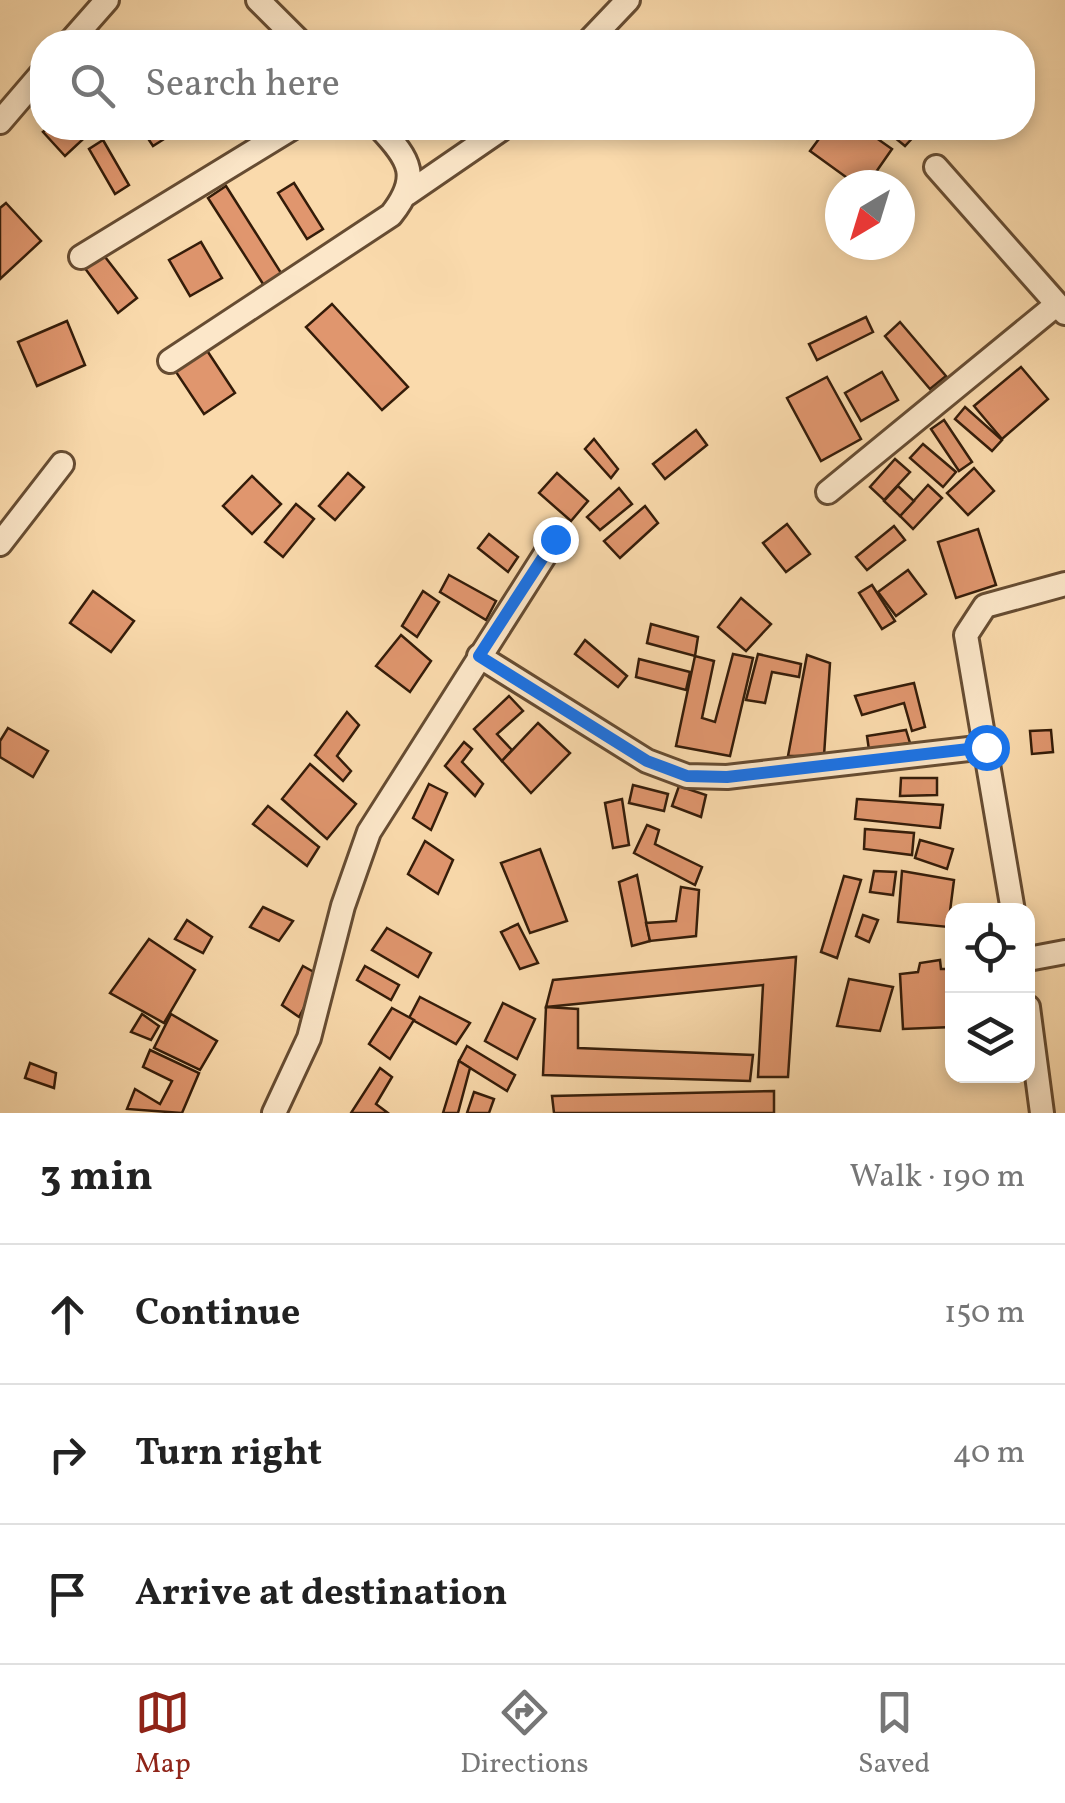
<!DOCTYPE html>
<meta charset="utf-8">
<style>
:root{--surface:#fff;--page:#f2f2f2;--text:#222;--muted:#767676;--line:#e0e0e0;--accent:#8f2418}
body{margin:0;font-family:Vollkorn,serif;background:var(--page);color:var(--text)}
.controls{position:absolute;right:30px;bottom:30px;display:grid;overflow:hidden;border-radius:20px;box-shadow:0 5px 15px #0003}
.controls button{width:90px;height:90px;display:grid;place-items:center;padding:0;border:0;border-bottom:2px solid var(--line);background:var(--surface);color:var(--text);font:50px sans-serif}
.compass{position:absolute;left:825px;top:170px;width:90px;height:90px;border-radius:50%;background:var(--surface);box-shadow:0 5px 15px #0003;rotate:218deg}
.stop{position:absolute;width:30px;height:30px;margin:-22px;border:8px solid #1a73e8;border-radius:50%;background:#fff}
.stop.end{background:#1a73e8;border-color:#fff;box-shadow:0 2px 10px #0008}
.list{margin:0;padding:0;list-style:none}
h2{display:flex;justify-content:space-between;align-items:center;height:130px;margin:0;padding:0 40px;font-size:42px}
h2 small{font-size:32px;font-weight:400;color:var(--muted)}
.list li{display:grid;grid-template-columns:65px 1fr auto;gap:30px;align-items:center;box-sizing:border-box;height:140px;padding:0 40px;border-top:2px solid var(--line)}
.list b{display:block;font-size:38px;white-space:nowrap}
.list em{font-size:32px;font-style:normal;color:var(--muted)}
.icon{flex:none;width:55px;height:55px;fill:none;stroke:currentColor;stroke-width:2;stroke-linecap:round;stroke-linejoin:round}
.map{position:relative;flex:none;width:1065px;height:1113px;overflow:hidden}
.search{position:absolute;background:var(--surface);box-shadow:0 5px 15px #0003;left:30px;right:30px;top:30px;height:110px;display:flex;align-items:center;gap:25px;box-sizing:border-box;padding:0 35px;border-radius:40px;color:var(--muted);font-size:38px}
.sheet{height:550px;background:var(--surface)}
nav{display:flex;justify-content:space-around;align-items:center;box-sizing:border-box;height:140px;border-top:2px solid var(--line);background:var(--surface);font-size:28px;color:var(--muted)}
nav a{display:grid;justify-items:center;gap:5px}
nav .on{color:var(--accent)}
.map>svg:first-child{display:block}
</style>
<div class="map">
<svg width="1065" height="1113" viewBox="0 0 1065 1113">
<rect width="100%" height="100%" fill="#fadaac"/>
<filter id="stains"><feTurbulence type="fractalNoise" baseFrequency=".002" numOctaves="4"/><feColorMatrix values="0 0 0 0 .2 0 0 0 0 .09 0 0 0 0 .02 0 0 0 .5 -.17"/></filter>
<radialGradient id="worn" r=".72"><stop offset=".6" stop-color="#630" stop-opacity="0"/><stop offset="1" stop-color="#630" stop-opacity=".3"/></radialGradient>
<g fill="#e0966e" stroke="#341c09" stroke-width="2.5">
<polygon points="48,128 95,128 65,156 43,132"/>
<polygon points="141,128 168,128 172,134 153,146"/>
<polygon points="827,128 862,128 892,149 867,185 857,185 810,151"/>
<polygon points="883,128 913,128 918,132 905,146"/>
<polygon points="103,140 129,185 115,194 89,149"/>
<polygon points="294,183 323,229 307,239 278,193"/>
<polygon points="226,186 283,276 265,287 208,198"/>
<polygon points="6,203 41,241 0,279 0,208"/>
<polygon points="201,242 222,278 190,296 169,260"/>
<polygon points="102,253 137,298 118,313 84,267"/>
<polygon points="332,304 408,387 382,410 306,327"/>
<polygon points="866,317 873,332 817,360 809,344"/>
<polygon points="67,321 85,365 37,386 18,342"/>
<polygon points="900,322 946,376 930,389 885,336"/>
<polygon points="206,349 235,393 204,414 174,369"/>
<polygon points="1021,367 1048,399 1002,439 974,406"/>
<polygon points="882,372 898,400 861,421 845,393"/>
<polygon points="827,377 861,439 821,461 787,398"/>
<polygon points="965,407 1002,440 992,451 955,419"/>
<polygon points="944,420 972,462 959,471 931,429"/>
<polygon points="696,430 707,445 665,479 653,464"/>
<polygon points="594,439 618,469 611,478 585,449"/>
<polygon points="923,444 956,472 943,487 910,458"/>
<polygon points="895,459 910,472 884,500 870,487"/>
<polygon points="974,468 994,491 968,515 947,493"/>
<polygon points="348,473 364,487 335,520 319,506"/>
<polygon points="557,473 588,501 571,521 539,493"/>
<polygon points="252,476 281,504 252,534 223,506"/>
<polygon points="928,485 942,498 913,529 900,516"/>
<polygon points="898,486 914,501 900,516 884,501"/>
<polygon points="619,488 632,504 600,530 587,517"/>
<polygon points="296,504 314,519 283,557 265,542"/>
<polygon points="645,506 658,523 620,558 604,541"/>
<polygon points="787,524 810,554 786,572 763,543"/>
<polygon points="894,526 905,540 867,570 856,557"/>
<polygon points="978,529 996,585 956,598 938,542"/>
<polygon points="489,534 518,557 508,572 478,548"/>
<polygon points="908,570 926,594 896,616 878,592"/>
<polygon points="449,575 496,601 486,620 440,592"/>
<polygon points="872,585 895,621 882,629 859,593"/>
<polygon points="93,591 134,621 111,652 70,623"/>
<polygon points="423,591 439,602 417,637 402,626"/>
<polygon points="741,598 771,624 746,651 718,627"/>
<polygon points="651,624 698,637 695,656 647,643"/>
<polygon points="401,635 431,661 410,692 376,666"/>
<polygon points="585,640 627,676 618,687 575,654"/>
<polygon points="733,654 753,658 730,756 676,746 695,656 714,661 702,718 715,722"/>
<polygon points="758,654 801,664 799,677 772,672 765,703 746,700"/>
<polygon points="807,655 830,663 824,756 788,756"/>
<polygon points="639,659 690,672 686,690 636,677"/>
<polygon points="914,683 925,727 912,731 904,703 862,715 855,696"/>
<polygon points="509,696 523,711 497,734 512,750 502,761 474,729"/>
<polygon points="347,712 359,725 337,756 351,771 343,781 315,755"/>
<polygon points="538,723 570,753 531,793 502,761"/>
<polygon points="8,728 48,751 33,777 0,757 0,741"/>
<polygon points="906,730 910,743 869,750 867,736"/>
<polygon points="1051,730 1053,752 1032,754 1030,731"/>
<polygon points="464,742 472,749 462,762 483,784 475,796 445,766"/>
<polygon points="310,764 356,804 327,839 282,799"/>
<polygon points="901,778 937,778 937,795 900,796"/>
<polygon points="429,784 447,793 431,830 413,818"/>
<polygon points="633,785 668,794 664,811 629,803"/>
<polygon points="679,786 706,795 701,817 672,806"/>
<polygon points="622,799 629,845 613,848 605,803"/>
<polygon points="857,799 943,805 940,828 855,819"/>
<polygon points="268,806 319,847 307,866 253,824"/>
<polygon points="647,825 659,830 655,844 702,867 695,885 634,853"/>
<polygon points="865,829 914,833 912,855 864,849"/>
<polygon points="920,840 953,849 947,869 915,858"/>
<polygon points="425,841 453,860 438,894 408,874"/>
<polygon points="540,849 567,921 530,933 501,863"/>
<polygon points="874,871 896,872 893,895 870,892"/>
<polygon points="902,871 954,880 948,927 898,922"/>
<polygon points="637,875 650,941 632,946 619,882"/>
<polygon points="844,876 861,880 837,958 821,952"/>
<polygon points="681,887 699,890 696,936 650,941 646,923 676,921"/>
<polygon points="263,907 293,921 279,941 250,927"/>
<polygon points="863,915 878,920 869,942 856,936"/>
<polygon points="187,920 212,937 203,953 175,939"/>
<polygon points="518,924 538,963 520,969 501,932"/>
<polygon points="387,928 431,953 418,977 372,950"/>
<polygon points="149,939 195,970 164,1023 110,993"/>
<polygon points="796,957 788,1077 758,1077 763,985 546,1007 553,980"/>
<polygon points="940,960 941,969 952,969 952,1027 903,1029 900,974 918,972 920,963"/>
<polygon points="303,966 321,976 299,1017 282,1005"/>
<polygon points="365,966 399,985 391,1000 357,980"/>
<polygon points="849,979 893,987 880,1031 837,1026"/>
<polygon points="420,997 470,1023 456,1044 409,1018"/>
<polygon points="503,1003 535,1019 517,1059 485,1041"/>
<polygon points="546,1007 578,1009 578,1048 753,1055 750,1081 543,1075"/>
<polygon points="392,1008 414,1020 390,1059 369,1044"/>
<polygon points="142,1014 159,1026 151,1040 131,1032"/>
<polygon points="171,1014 217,1041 200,1070 154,1048"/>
<polygon points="467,1046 515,1075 507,1091 459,1061"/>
<polygon points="150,1050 199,1073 182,1113 127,1109 135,1089 160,1104 172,1081 143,1067"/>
<polygon points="459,1061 470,1068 458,1113 443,1113"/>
<polygon points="30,1063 56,1073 54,1088 25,1078"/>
<polygon points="380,1068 392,1077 376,1104 388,1113 351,1113"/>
<polygon points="774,1091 774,1113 554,1113 552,1096"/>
<polygon points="474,1092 494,1099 489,1113 467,1113"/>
</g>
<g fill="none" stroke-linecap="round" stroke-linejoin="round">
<g stroke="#664c32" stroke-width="28">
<g id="minor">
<polyline points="258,0 300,42"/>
<polyline points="70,42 107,0"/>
<polyline points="588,42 628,0"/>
<polyline points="0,122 42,73"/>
<polyline points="936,167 1065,313"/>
<polyline points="407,194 503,128"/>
<polyline points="81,257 292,128"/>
<path d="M170 361 391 215C421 177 410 160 380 128"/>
<polyline points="828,492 1056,305"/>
<polyline points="0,544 62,464"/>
<polyline points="479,656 647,761 687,776 727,777 986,747"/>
<polyline points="1013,911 966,635 985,606 1065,584"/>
<polyline points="1028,959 1065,952"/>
<polyline points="1028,1007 1042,1113"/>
<polyline points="274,1113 309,1038 343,906 369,832 555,539"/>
</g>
</g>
<use href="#minor" stroke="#fce7c9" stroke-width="22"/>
</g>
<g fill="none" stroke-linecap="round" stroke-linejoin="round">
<polyline stroke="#1a73e8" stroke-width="12" points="555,539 479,656 647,761 687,776 727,777 986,747"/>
</g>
<rect width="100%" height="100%" filter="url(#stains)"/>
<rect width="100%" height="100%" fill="url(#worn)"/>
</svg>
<div class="controls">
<button><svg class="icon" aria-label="locate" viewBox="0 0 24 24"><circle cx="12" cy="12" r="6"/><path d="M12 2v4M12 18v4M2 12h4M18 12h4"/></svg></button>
<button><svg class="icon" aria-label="layers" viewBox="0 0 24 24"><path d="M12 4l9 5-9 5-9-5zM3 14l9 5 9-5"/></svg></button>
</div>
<svg class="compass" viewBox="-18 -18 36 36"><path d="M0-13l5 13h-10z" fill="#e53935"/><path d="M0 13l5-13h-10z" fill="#767676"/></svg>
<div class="stop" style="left:986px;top:747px"></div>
<div class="stop end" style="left:555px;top:539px"></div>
<div class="search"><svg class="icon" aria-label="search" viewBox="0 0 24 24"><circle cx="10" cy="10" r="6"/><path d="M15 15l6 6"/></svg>Search here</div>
</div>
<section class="sheet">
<h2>3 min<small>Walk · 190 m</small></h2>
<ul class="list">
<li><svg class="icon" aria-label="ahead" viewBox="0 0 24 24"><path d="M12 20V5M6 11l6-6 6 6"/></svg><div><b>Continue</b></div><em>150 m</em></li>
<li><svg class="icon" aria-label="right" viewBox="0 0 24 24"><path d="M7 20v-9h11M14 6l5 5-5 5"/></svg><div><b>Turn right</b></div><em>40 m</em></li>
<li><svg class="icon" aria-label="arrive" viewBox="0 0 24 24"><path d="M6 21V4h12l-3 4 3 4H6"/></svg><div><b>Arrive at destination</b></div></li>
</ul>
</section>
<nav>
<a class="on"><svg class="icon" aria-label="map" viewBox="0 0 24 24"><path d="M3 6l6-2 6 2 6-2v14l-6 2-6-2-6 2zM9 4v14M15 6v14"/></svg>Map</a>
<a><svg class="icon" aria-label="directions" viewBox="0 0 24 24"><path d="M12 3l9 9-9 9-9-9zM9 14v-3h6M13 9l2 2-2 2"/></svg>Directions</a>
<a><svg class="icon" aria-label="saved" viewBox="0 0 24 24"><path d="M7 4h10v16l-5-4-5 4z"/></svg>Saved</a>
</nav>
